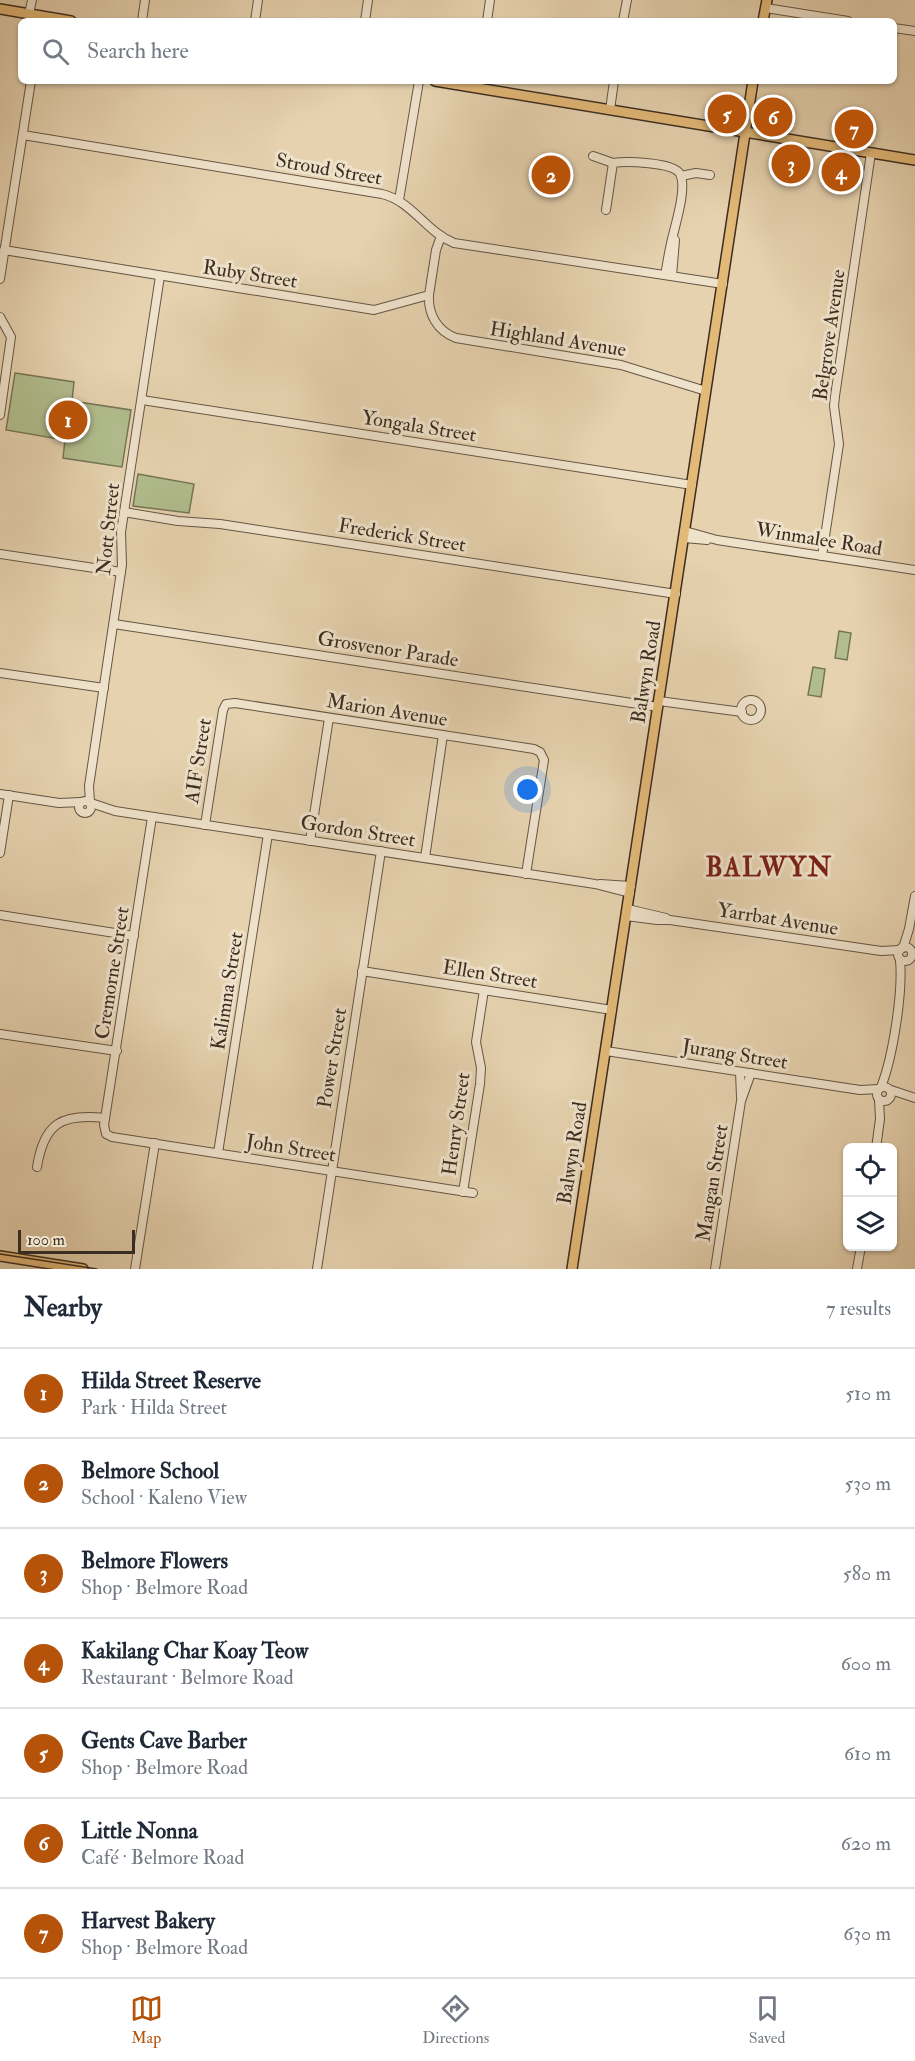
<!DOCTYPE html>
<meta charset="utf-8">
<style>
:root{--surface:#fff;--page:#f2f2f3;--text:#1f2937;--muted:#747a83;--line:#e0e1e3;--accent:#b45309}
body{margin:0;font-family:"IM FELL Double Pica",serif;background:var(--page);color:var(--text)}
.controls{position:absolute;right:18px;bottom:18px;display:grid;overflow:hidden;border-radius:9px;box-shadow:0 2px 4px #0004}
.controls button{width:54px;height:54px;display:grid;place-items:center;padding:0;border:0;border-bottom:2px solid var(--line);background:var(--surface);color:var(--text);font:30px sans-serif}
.scale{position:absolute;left:18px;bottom:15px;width:117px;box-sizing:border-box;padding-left:6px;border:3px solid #3c2d21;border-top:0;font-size:16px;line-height:21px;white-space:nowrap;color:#3c2d21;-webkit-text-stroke:4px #efe2cb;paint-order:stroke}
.you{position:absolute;left:528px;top:790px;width:21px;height:21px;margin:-15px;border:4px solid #fff;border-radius:50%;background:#1a73e8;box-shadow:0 0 0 9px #1a73e833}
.badge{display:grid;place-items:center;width:39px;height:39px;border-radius:50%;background:var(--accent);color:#fff;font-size:20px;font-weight:700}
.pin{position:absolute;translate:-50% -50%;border:3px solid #fff;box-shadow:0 2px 6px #0006}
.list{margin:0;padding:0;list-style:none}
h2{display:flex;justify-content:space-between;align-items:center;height:78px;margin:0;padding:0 24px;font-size:26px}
h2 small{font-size:20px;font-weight:400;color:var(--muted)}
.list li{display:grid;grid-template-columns:39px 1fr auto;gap:18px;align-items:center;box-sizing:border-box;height:90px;padding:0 24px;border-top:2px solid var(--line)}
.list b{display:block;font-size:22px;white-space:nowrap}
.list p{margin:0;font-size:20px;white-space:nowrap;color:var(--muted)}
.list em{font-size:20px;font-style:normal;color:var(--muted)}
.icon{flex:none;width:33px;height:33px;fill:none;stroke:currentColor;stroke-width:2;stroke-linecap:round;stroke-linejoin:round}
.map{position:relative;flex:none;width:915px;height:1269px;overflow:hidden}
.search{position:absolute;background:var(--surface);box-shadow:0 2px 4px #0004;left:18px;right:18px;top:18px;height:66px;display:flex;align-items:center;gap:15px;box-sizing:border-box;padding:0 21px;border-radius:9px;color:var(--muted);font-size:22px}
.sheet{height:708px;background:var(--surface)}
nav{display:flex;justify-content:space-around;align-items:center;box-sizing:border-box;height:84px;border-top:2px solid var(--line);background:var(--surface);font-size:16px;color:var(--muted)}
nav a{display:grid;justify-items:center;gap:3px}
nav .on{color:var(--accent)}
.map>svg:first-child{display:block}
</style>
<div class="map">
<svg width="915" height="1269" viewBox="0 0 915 1269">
<rect width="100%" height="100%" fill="#e6d2af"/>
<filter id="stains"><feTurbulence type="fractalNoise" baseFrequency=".00333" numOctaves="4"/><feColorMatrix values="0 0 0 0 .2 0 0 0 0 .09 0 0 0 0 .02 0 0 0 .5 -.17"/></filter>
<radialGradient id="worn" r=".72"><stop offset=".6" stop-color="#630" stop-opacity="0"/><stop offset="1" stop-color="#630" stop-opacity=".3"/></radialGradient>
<g fill="#b1bd8d" stroke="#767557" stroke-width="1.5">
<polygon points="15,373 74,382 72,401 131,410 122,467 63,458 65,440 6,430"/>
<polygon points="138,474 194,484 189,513 133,506"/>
<polygon points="839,631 851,633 847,660 835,658"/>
<polygon points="813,667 825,669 821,697 808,695"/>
</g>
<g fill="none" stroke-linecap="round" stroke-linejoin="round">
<g stroke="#665644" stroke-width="10">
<g id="minor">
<polyline points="766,8 848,21"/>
<polyline points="29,14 32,0"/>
<polyline points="142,21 145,0"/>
<polyline points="255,21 258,0"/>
<polyline points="365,21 368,0"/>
<polyline points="487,21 490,0"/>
<polyline points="623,21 627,0"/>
<polyline points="894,28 915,31"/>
<polyline points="610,110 614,81"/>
<path d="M23 135 382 194C412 201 426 232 454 243L723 284"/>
<polyline points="593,156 613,163"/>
<polyline points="681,176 696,173 710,175"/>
<polyline points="399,200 419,81"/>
<path d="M606 210 613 163C625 161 674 162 680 174 688 189 673 231 670 248 668 257 667 266 665 275"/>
<polyline points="4,250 374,310 429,295 436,250 441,236"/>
<polyline points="672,276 675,240"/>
<polyline points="0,279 31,81"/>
<path d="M429 295C428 314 437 331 456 338L621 365 706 391"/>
<polyline points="0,317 11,337 0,415"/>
<polyline points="142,400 692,485"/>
<polyline points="124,512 178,521 220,524 676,594"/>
<polyline points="685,531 717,540 915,570"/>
<polyline points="684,538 707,540"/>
<polyline points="0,554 121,572"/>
<polyline points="822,556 839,444 834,406 835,396 871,153"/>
<polyline points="114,624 658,707"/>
<polyline points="0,673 104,688"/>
<circle cx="751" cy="710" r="10"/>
<polyline points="659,701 742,712"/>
<polyline points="0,794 59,803 81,802"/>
<circle cx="85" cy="807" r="6"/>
<polyline points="90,802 89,786 122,565 121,532 160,276"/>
<polyline points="91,803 115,811 595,884 630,893"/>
<polyline points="152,817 104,1125 106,1134 112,1137 473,1193"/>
<polyline points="205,825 223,710 226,704 235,703 534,749 540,752 544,760 526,874"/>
<polyline points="310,841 329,718"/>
<polyline points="0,853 9,795"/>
<polyline points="425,858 443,735"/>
<polyline points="600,884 631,886"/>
<polyline points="628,909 666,918"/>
<polyline points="0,915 134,936"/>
<polyline points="626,916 657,920 670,920 881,951 900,950"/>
<circle cx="905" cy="954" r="7"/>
<polyline points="903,948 909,929 915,896"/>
<polyline points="362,971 612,1010"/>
<polyline points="0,1034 117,1051"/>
<polyline points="606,1051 860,1090 879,1089"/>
<polyline points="740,1072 741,1097"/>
<circle cx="884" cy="1094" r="7"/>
<path d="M881 1087C893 1057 903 992 900 960"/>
<polyline points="891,1090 915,1098"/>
<polyline points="876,1148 880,1119 879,1099"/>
<polyline points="218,1153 268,834"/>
<path d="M37 1167C44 1123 62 1113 105 1118"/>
<polyline points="463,1192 480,1084 481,1068 476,1042 484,990"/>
<polyline points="135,1269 155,1143"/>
<polyline points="317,1269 381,851"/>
<polyline points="715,1269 741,1101 751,1073"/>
<polyline points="857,1269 861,1246"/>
</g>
</g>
<g stroke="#3c2d21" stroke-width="12">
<g id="major">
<polyline points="0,9 71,21"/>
<polyline points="763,21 767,0"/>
<polyline points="435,81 915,160"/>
<polyline points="0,1256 83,1269"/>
<polyline points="572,1269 753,81"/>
</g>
</g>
<use href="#minor" stroke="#efe2cb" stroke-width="8"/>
<use href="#major" stroke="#e3b978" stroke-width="9"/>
<polyline stroke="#3c2d21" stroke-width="1.5" points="0,1254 97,1269"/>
</g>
<g text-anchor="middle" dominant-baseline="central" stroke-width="6" stroke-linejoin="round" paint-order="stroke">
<g font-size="20" fill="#3c2d21" stroke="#efe2cb">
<text transform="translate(329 169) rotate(10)">Stroud Street</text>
<text transform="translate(250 274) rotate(9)">Ruby Street</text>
<text transform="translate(829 335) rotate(-82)">Belgrove Avenue</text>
<text transform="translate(558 339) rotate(9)">Highland Avenue</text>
<text transform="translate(419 426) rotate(9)">Yongala Street</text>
<text transform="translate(108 529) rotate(-84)">Nott Street</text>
<text transform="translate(402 535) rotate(9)">Frederick Street</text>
<text transform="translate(819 539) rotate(9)">Winmalee Road</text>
<text transform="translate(388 649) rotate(9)">Grosvenor Parade</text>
<text transform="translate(646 672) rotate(-81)">Balwyn Road</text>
<text transform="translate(387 710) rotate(9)">Marion Avenue</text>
<text transform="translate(198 761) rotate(-81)">AIF Street</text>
<text transform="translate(358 831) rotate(9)">Gordon Street</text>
<text transform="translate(778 919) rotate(9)">Yarrbat Avenue</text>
<text transform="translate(112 973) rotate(-81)">Cremorne Street</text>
<text transform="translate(490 974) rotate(9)">Ellen Street</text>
<text transform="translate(227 991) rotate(-81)">Kalimna Street</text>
<text transform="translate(735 1054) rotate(9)">Jurang Street</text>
<text transform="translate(332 1058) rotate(-81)">Power Street</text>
<text transform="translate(456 1124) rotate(-82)">Henry Street</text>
<text transform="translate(291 1148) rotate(9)">John Street</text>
<text transform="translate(572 1153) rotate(-81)">Balwyn Road</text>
<text transform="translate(712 1183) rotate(-81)">Mangan Street</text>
</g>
<g font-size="26" font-weight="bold" letter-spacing="1.5" fill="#7a1f14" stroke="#efe2cb">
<text x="769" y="868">BALWYN</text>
</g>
</g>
<rect width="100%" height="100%" filter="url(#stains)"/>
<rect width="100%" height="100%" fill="url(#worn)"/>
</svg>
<div class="controls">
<button><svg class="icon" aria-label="locate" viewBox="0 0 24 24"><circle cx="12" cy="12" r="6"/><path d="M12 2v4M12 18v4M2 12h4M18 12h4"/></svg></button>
<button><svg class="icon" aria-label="layers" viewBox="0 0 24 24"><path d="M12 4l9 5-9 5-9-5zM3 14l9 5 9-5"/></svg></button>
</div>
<div class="scale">100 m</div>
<div class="you"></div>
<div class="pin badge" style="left:68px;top:420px">1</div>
<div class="pin badge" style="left:551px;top:175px">2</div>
<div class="pin badge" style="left:791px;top:164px">3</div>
<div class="pin badge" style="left:841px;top:172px">4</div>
<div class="pin badge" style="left:727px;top:114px">5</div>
<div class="pin badge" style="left:773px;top:117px">6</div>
<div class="pin badge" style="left:854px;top:129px">7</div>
<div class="search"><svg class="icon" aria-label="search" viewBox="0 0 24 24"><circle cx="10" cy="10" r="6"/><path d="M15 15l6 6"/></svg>Search here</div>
</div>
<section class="sheet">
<h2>Nearby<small>7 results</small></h2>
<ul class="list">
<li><span class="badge">1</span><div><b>Hilda Street Reserve</b><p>Park · Hilda Street</p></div><em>510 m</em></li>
<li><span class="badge">2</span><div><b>Belmore School</b><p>School · Kaleno View</p></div><em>530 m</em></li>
<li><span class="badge">3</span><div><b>Belmore Flowers</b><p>Shop · Belmore Road</p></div><em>580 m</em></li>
<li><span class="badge">4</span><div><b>Kakilang Char Koay Teow</b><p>Restaurant · Belmore Road</p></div><em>600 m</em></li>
<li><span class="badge">5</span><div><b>Gents Cave Barber</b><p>Shop · Belmore Road</p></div><em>610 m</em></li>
<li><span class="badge">6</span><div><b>Little Nonna</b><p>Café · Belmore Road</p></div><em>620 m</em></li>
<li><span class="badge">7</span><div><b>Harvest Bakery</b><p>Shop · Belmore Road</p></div><em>630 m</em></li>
</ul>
</section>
<nav>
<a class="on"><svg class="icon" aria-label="map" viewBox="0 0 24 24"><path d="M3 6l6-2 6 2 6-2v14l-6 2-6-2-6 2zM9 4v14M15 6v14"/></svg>Map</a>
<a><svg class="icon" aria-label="directions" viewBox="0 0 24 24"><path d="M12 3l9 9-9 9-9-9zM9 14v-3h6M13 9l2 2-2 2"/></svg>Directions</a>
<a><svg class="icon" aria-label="saved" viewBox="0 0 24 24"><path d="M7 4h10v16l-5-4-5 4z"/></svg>Saved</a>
</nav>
